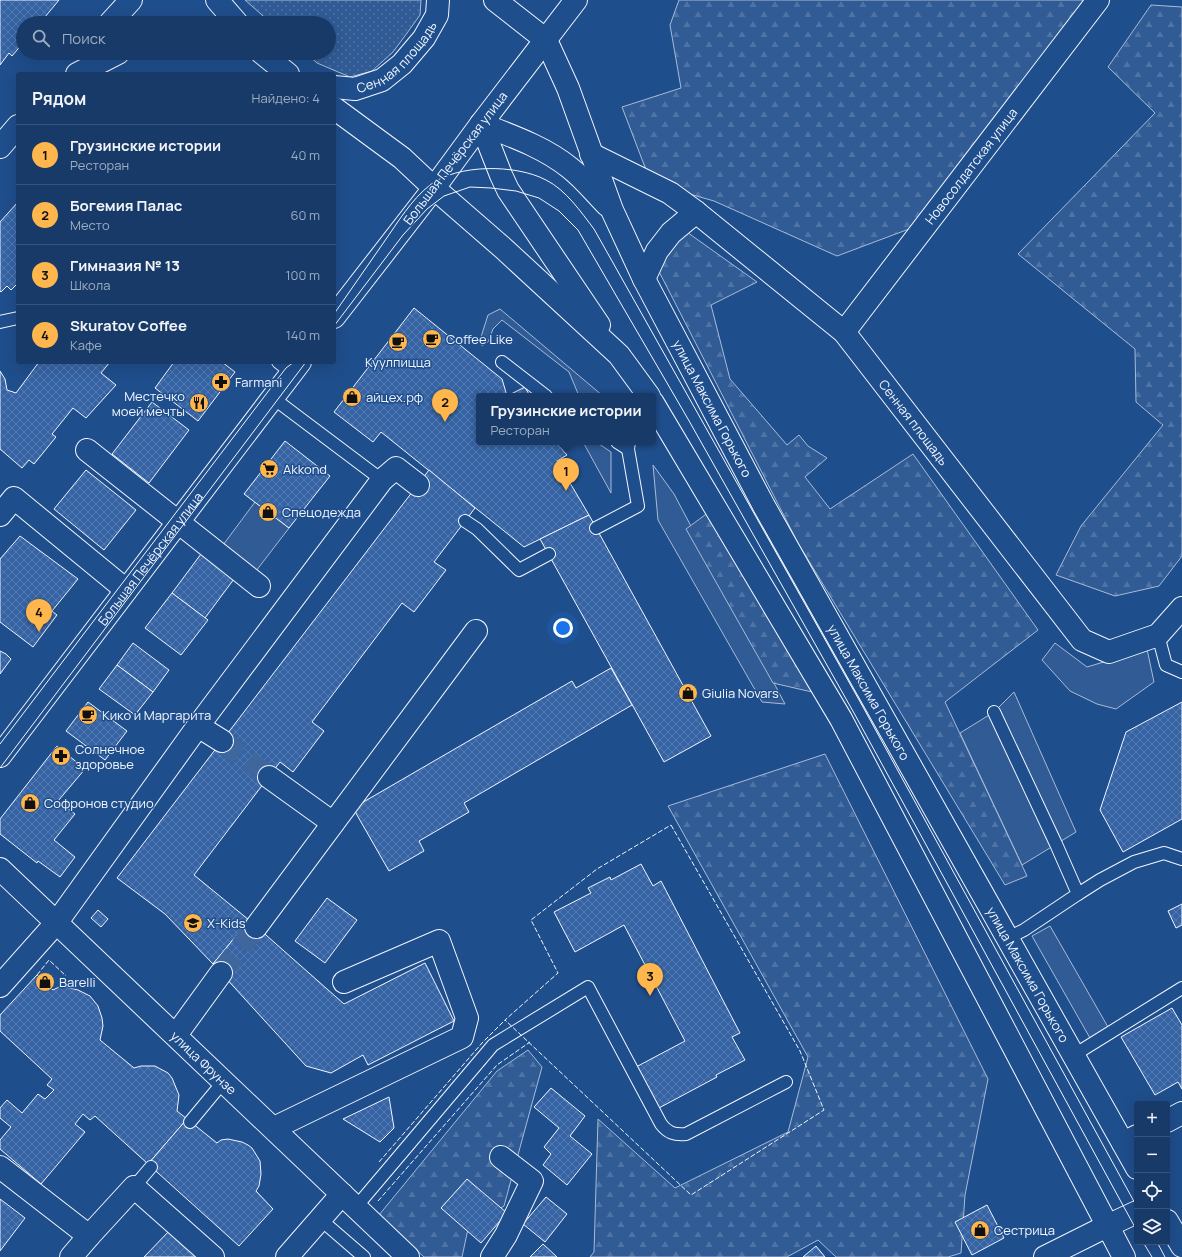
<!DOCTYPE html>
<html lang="ru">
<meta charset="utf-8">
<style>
:root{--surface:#173a69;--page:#244571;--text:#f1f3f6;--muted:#9eadc0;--line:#36547d;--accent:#ffb74d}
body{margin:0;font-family:Manrope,sans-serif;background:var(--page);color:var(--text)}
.controls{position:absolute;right:12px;bottom:12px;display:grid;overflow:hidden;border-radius:4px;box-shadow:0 4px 16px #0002}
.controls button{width:36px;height:36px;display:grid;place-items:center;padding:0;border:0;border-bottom:1px solid var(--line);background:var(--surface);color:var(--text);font:20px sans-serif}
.you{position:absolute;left:563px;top:628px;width:14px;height:14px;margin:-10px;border:3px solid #fff;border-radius:50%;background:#1a73e8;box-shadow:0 0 0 6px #1a73e833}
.badge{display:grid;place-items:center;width:26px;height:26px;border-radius:50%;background:var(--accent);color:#111;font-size:13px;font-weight:700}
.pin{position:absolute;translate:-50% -33px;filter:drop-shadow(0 1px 2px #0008)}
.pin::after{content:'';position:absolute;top:21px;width:14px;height:12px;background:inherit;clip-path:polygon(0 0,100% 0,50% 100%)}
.popup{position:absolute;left:476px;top:393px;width:180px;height:52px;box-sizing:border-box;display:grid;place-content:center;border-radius:4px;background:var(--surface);filter:drop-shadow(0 1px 3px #0005);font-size:13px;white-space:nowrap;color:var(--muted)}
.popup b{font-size:15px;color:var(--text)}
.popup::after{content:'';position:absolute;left:50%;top:100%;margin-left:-8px;border:8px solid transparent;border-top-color:var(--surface)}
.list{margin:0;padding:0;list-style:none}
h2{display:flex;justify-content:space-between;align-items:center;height:52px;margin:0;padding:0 16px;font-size:17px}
h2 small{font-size:13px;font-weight:400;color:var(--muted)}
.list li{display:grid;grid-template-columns:26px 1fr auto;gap:12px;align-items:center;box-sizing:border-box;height:60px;padding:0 16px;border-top:1px solid var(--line)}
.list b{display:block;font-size:15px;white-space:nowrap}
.list p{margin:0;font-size:13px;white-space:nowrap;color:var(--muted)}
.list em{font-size:13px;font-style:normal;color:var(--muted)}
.icon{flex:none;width:22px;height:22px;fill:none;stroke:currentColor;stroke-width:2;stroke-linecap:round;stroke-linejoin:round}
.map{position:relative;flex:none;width:1182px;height:1257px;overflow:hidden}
.search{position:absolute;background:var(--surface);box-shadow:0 4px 16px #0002;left:16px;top:16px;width:320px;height:44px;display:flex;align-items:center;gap:10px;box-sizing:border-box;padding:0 14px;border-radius:22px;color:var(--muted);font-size:15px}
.panel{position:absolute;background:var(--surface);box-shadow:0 4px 16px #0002;left:16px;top:72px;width:320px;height:292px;border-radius:4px}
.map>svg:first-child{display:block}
</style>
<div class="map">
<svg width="1182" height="1257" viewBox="0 0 1182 1257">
<defs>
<pattern id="forest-firs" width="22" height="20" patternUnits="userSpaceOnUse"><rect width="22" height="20" fill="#305b95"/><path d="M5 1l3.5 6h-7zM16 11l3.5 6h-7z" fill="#4e73a5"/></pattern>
<pattern id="park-dots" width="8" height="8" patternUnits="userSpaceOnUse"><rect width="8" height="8" fill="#305b95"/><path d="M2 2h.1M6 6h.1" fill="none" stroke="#4e73a5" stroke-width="1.8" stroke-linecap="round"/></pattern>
<pattern id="building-cross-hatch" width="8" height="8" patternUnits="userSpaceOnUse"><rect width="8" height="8" fill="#3563a3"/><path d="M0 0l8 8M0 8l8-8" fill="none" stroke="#537ab1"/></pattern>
</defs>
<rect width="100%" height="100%" fill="#1f4e8c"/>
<g fill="#305b95" stroke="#a8bbd7">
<polygon points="500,309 603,396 579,396 569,372 502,320 493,329 488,342 482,346 480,340 488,315"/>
<polygon points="583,442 596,442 611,452 611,493"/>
<polygon points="653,465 674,494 785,704 762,702 658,520"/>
<polygon points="255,502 289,528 256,571 223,545"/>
<polygon points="1055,643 1087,667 1147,649 1154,682 1116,709 1097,704 1070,691 1042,660"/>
<polygon points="1014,692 1076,832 1022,865 960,733 994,712"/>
<polygon points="1050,926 1108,1027 1090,1038 1032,936"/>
</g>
<g fill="url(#forest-firs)" stroke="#a8bbd7">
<polygon points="679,0 1084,0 909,229 837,256 714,201 651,183 622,107 681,88 670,25"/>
<polygon points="1151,5 1182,7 1182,556 1159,586 1115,596 1056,575 1081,526 1163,425 1136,402 1135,349 1018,254 1155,113 1108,67"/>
<polygon points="684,230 757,282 711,305 730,379 787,445 799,435 808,446 827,458 805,477 830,509 913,454 1038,630 945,702 1027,876 1005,885 798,543 650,254"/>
<polygon points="709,512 812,692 773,683 686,529"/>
<polygon points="825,754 988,1079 965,1195 961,1253 948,1257 836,1257 818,1240 787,1257 590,1257 594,1252 598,1119 675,1188 788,1132 808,1057 668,806"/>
<polygon points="528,1050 542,1067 504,1206 468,1229 462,1257 424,1257 379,1215 497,1071"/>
</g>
<polygon fill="url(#park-dots)" stroke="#a8bbd7" points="245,0 421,0 420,15 410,29 393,52 372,71 350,77 317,63 306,53 329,53 329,23 271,23"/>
<g fill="url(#building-cross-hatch)" stroke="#f2f6ff">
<polygon points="0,0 59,0 40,23 23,23 23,43 12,56 9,53 0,65"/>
<polygon points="18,202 18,283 11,290 7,286 1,292 0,291 0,222"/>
<polygon points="414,308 502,379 507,396 525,387 530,396 479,396 479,442 556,442 567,455 557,461 589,515 524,547 381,432 373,442 334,412"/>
<polygon points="39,362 110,362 101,373 116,385 86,418 73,408 52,434 56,437 34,464 29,460 22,468 0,449 0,371 5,379 7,390 16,393"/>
<polygon points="174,362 222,362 235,372 198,421 155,388"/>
<polygon points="152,402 189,430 149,483 112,454"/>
<polygon points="285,441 330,476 289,528 244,494"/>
<polygon points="86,470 136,510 104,550 54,509"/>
<polygon points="429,470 475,508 434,562 446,570 414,612 402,603 312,722 324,731 293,772 280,762 194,875 249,920 213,964 165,914 117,878"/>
<polygon points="589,515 711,736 664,762 540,539"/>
<polygon points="20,536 78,579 52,611 57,615 33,647 0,622 0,559"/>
<polygon points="201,554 234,579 205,618 172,593"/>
<polygon points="172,593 208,620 181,655 145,628"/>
<polygon points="133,643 169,670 153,692 117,665"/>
<polygon points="0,651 6,654 11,659 0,674"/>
<polygon points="117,665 153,692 135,715 99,689"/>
<polygon points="611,668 632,705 464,803 469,812 419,841 424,851 389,871 353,808 572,681 576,688"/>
<polygon points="88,702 127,731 105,760 66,731"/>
<polygon points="1182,702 1182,819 1123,852 1100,810 1126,732"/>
<polygon points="57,746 85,769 58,801 75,814 54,840 75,857 60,877 38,861 37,863 0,834 0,819"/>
<polygon points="641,864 653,886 661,881 740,1033 732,1037 745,1060 716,1075 717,1077 657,1109 636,1067 685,1041 624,925 575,952 554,912 591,893 588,888 610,877 611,880"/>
<polygon points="327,898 357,920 325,963 295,941"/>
<polygon points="1182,904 1182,925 1176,928 1168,911"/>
<polygon points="98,910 108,919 101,927 91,918"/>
<polygon points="249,920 344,1004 425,963 454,1021 368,1065 363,1055 331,1073 306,1066 213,964"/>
<polygon points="37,975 53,990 59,987 66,987 78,990 90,996 98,1006 102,1018 103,1026 100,1040 134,1068 141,1066 155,1066 168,1073 172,1078 179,1095 177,1111 187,1119 148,1164 95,1116 90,1120 83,1114 75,1124 85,1132 41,1184 0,1149 0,1140 11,1127 0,1118 0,1108 7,1100 22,1113 38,1094 45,1099 54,1090 47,1085 52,1079 0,1031 0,1015"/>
<polygon points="1172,1008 1182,1025 1182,1089 1178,1082 1155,1095 1121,1037"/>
<polygon points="551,1088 585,1116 570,1136 592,1154 567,1185 543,1165 551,1154 544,1147 559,1128 534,1107"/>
<polygon points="389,1097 394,1128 380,1142 343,1119"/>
<polygon points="187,1119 217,1143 221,1140 228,1139 242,1142 248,1145 252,1148 260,1161 261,1174 259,1186 256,1191 273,1209 239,1246 148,1164"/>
<polygon points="467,1179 507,1213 481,1243 441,1208"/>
<polygon points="546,1197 567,1214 545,1242 523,1224"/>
<polygon points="0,1199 25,1218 0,1251"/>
<polygon points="987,1205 1004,1238 972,1255 955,1222"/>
<polygon points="171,1229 199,1257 144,1257"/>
<polygon points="543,1244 557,1257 530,1257"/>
<polygon points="816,1246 825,1257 803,1257"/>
</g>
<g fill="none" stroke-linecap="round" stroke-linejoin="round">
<g stroke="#3f679d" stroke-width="22" stroke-dasharray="22 11" stroke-linecap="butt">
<polyline points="222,741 269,777"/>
<polyline points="221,973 256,927"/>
</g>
<g stroke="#f2f6ff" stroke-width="14">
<g id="lane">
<polyline points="0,322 18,318"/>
<polyline points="278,362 292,373"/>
<polyline points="502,362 546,396"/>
<polyline points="273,398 382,480"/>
<polyline points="617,442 628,449"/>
<polyline points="465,521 477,529 519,570 549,554"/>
<polyline points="596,528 638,506 628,449 629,442"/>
<polyline points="1158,635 1166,665 1182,672"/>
<polyline points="994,712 1056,844 1078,894 1024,930 1008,938"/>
<polyline points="1078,894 1100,880 1134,862 1164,853 1182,859"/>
<polyline points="1074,1055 1182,988"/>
<polyline points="190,1122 224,1081"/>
<polyline points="134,1187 151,1167"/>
<path d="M356 1207 493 1045 588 987 661 1124C668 1133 674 1135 686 1134L786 1082"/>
<polyline points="320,1219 364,1257"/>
</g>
</g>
<g stroke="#f2f6ff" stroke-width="24">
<g id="street">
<path id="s1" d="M334 87 355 89 382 80 402 64 424 38 437 15 438 0"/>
<path id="s2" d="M591 154 670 193 696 212 844 332 1082 640 1109 652 1158 635 1182 608"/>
<polyline points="644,279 657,251 671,233 696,212"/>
<path id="s3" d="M844 332 1098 0"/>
<polyline points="87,450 259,586"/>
<polyline points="0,515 14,498 126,590"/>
<polyline points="198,726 222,741"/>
<polyline points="269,777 333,823"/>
<path id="s4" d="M0 869 408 1257"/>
<polyline points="256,927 476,631"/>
<polyline points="0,986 57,922 198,726 382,480 396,468 418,485"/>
<polyline points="176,1035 221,973"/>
<polyline points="1167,1121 1182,1113"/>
<polyline points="274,1128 462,1037 467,1018 439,941 344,982"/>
<polyline points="1123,1143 1137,1136"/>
<polyline points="0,1167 89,1236 134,1187 213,1257"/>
<polyline points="1107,1226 1137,1212"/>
<polyline points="71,1257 89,1236"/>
<polyline points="287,1257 342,1194"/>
<polyline points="492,1257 506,1235 532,1181 501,1157"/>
</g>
</g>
<g stroke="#f2f6ff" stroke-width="24">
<g id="secondary">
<polyline points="217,0 237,23"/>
<polyline points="495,0 546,40"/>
<polyline points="110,23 131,0"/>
<polyline points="262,53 288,74"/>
<polyline points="77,74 118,53"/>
<polyline points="334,108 402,158 434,188 334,317"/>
<polyline points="0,147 18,126"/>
<path id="s5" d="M0 756 300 362"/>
<polyline points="1045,1257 1107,1226"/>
</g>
</g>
<g stroke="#f2f6ff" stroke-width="24">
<g id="primary">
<polyline points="576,0 481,124 434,188 503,248 619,355 649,396"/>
<path id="s6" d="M546 40 568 88 612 210 644 279 764 506 1137 1168"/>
<polyline points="481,124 501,175 508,190 599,325"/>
<path d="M481 124C512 136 544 147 570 168 584 179 595 193 607 205"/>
<polyline points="653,403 841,719 1124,1257"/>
<polyline points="1167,1221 1182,1246"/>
</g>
</g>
<use href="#lane" stroke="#1f4e8c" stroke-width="12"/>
<use href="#street" stroke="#1f4e8c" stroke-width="22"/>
<use href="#secondary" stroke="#1f4e8c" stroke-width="22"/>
<use href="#primary" stroke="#1f4e8c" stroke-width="22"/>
<g stroke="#f2f6ff" stroke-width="1">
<path d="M334 314C351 290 367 266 384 242 398 222 411 200 430 185 457 164 516 164 546 180 566 190 581 212 594 229L863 707 1137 1207"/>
<polyline points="334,326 403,235 427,209 444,196 470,187 491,188 516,191 539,198 559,211 578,230 688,419 854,713 1137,1231"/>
<polyline points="0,744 286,368 294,362"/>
<polyline points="0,768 306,362"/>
<polyline points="1143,1242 1152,1257"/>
<polyline points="1157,1242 1165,1257"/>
</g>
<g stroke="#f2f6ff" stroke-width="1" stroke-dasharray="5 2" stroke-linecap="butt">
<polygon points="671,825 800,1051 824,1110 691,1195 505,1020 558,973 531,920 597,869"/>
<polyline points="37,975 49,960 66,976"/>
<polyline points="379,1162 482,1043 505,1020"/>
<polyline points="378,1201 497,1065 530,1042"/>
</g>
</g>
<defs>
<g id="cafe-disc" transform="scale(1)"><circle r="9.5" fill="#ffb74d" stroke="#1f4e8c"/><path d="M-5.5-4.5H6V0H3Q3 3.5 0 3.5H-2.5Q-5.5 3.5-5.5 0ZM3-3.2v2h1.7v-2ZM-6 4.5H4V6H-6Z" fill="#111"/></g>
<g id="pharmacy-disc" transform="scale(1)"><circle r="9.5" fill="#ffb74d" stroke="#1f4e8c"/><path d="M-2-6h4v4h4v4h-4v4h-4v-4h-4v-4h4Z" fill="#111"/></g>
<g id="shop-disc" transform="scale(1)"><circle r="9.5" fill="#ffb74d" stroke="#1f4e8c"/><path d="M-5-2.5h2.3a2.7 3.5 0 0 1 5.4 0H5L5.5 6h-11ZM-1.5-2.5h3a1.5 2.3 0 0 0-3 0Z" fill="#111"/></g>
<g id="restaurant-disc" transform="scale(1)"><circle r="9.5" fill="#ffb74d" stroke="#1f4e8c"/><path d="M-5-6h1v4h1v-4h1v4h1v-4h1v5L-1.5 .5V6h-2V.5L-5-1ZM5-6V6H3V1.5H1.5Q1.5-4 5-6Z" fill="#111"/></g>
<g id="supermarket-disc" transform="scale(1)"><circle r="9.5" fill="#ffb74d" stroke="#1f4e8c"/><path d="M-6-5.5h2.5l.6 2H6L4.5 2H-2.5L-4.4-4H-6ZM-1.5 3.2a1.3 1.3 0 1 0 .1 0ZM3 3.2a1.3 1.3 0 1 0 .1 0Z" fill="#111"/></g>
<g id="school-disc" transform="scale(1)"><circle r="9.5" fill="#ffb74d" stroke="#1f4e8c"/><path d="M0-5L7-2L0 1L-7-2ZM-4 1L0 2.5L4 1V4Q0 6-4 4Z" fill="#111"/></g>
</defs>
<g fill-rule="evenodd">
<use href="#cafe-disc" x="432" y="339"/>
<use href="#cafe-disc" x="398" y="342"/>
<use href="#pharmacy-disc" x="221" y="382"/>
<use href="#shop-disc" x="352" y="397"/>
<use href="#restaurant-disc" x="199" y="403"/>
<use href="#supermarket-disc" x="269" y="469"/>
<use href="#shop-disc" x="268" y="512"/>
<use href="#shop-disc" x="688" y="693"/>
<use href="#cafe-disc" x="88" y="715"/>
<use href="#pharmacy-disc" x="61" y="756"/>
<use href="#shop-disc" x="30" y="803"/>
<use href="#school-disc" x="193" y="923"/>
<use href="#shop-disc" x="45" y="982"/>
<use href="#shop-disc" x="980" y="1230"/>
</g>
<g text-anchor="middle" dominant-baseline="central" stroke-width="3" stroke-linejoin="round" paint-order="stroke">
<g font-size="13" fill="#f2f6ff" stroke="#1f4e8c">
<text stroke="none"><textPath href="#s1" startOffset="75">Сенная площадь</textPath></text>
<text transform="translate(455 158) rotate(-53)">Большая Печёрская улица</text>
<text stroke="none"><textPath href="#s3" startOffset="209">Новосолдатская улица</textPath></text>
<text stroke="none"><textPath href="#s6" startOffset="405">улица Максима Горького</textPath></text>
<text stroke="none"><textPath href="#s2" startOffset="425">Сенная площадь</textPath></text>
<text stroke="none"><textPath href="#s5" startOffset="248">Большая Печёрская улица</textPath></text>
<text stroke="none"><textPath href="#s6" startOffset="729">улица Максима Горького</textPath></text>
<text stroke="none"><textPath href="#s6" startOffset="1053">улица Максима Горького</textPath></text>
<text stroke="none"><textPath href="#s4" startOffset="281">улица Фрунзе</textPath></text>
</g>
<g font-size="13" fill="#f2f6ff" stroke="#1f4e8c" text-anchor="start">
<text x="446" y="339">Coffee Like</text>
<text x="398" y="362" text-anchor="middle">Куулпицца</text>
<text x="235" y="382">Farmani</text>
<text x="185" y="396" text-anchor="end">Местечко<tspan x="185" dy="15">моей мечты</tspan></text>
<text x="366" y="397">айцех.рф</text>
<text x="283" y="469">Akkond</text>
<text x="282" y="512">Спецодежда</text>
<text x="702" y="693">Giulia Novars</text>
<text x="102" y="715">Кико и Маргарита</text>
<text x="75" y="749">Солнечное<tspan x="75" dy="15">здоровье</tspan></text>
<text x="44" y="803">Софронов студио</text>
<text x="207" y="923">X-Kids</text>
<text x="59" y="982">Barelli</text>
<text x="994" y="1230">Сестрица</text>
</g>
</g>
</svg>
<div class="controls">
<button>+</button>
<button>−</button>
<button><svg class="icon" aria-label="locate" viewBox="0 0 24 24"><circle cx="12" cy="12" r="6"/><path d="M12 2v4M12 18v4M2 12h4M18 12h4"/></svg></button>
<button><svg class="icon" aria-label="layers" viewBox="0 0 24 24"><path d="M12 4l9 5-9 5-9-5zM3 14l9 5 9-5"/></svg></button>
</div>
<div class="you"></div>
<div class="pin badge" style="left:566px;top:491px">1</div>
<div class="popup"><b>Грузинские истории</b>Ресторан</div>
<div class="pin badge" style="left:445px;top:422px">2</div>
<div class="pin badge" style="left:650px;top:996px">3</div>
<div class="pin badge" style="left:39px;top:632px">4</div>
<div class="search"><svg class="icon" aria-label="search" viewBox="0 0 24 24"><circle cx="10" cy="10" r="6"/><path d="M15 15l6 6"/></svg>Поиск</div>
<section class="panel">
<h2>Рядом<small>Найдено: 4</small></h2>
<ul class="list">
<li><span class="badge">1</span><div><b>Грузинские истории</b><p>Ресторан</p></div><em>40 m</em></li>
<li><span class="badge">2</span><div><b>Богемия Палас</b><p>Место</p></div><em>60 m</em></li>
<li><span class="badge">3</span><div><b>Гимназия № 13</b><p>Школа</p></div><em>100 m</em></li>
<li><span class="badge">4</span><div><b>Skuratov Coffee</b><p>Кафе</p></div><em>140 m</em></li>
</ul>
</section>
</div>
